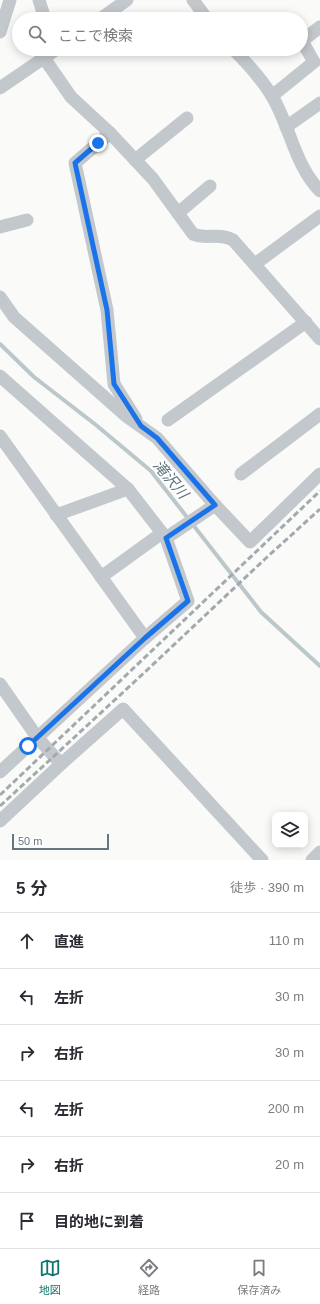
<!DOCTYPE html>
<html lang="ja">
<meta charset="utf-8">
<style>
:root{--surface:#fff;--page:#f7f7f7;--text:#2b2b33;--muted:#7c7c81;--line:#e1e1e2;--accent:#0f766e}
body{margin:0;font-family:Arial,"Noto Sans JP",sans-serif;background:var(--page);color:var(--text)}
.controls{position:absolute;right:12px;bottom:12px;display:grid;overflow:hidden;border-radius:8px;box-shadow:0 2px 10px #0003}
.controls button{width:36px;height:36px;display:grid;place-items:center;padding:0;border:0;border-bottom:1px solid var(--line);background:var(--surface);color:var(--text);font:20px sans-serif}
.scale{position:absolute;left:12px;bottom:10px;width:97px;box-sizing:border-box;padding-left:4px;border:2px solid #657683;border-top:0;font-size:11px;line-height:14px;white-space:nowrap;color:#657683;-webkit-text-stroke:3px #fff;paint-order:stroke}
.stop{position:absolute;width:12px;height:12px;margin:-9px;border:3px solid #1a73e8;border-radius:50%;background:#fff}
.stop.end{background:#1a73e8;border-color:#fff;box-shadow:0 1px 4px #0008}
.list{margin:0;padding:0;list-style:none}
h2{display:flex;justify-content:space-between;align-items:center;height:52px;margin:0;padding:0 16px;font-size:17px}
h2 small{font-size:13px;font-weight:400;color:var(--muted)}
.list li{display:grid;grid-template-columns:26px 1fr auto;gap:12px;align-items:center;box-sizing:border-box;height:56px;padding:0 16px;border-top:1px solid var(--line)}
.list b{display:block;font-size:15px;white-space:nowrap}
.list em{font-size:13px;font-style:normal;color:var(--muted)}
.icon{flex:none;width:22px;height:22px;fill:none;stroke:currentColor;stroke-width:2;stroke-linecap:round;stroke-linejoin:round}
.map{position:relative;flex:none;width:320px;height:860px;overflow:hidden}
.search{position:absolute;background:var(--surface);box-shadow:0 2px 10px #0003;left:12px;right:12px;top:12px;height:44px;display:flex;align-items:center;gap:10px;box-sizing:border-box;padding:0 14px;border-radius:22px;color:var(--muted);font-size:15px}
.sheet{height:388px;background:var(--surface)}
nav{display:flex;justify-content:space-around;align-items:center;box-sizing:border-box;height:56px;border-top:1px solid var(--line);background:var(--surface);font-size:11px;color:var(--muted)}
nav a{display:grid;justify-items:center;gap:2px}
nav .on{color:var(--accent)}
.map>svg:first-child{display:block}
</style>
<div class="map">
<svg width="320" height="860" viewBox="0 0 320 860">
<rect width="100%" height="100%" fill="#fafaf8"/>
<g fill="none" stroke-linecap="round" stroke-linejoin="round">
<polyline stroke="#bbc7cb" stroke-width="4" points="0,344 34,377 96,425 151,471 261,612 320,666"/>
<g stroke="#c3c8cc" stroke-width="13">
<polyline points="39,0 45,19"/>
<polyline points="193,0 207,19"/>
<polyline points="100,19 127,0"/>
<polyline points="0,32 10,0"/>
<path d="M233 49C247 63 261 78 272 96 290 126 295 166 320 191"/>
<path d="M44 58 71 97 110 133 153 179 193 234C206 240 219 232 233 240L320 339"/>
<polyline points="0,88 57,49"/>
<polyline points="272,96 314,62 302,41 320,27"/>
<polyline points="286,127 320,103"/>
<polyline points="110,133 75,163 107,310 114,384 136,419"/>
<polyline points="135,160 187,118"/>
<polyline points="178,213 210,186"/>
<polyline points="0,227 27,220"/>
<polyline points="255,264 320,216"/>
<polyline points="0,297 14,317 126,416 157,438 215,505 250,542 320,474"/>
<polyline points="0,376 128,489 166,538 188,601 145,638"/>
<polyline points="168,420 306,322"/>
<polyline points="0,436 145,638 0,772"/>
<polyline points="241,474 320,414"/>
<polyline points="56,515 128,489"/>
<polyline points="166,538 215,505"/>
<polyline points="101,577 162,533"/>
<polyline points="0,684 37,737 61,764"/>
<polyline points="0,821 61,764 123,709 262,860"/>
<polyline points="312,860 320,852"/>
</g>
<g stroke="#a2aab0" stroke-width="3" stroke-dasharray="6 3" stroke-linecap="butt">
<polyline points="0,795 320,491"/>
<polyline points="0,806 145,672 265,559 320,509"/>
</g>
</g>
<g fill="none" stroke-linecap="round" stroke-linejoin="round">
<polyline stroke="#1a73e8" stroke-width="5" points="28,746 145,638 188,601 166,538 215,505 157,438 141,426 114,384 107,310 75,163 98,143"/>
</g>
<g text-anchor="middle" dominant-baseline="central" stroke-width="4" stroke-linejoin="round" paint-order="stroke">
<g font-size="15" font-style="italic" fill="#60757c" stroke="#fff">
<text transform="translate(171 479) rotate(50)">滝沢川</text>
</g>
</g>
</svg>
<div class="controls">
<button><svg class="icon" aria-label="layers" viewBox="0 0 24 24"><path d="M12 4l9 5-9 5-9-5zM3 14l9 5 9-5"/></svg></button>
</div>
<div class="scale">50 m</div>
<div class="stop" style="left:28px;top:746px"></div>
<div class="stop end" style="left:98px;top:143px"></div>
<div class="search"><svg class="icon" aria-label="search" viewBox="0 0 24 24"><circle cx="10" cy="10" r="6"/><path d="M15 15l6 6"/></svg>ここで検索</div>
</div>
<section class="sheet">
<h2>5 分<small>徒歩 · 390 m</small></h2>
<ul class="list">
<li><svg class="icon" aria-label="ahead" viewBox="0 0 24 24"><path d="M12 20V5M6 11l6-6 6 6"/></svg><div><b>直進</b></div><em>110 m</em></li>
<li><svg class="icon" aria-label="left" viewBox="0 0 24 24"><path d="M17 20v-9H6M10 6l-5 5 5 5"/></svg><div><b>左折</b></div><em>30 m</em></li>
<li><svg class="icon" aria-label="right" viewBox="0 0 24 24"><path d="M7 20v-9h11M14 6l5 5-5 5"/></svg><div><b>右折</b></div><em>30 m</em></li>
<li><svg class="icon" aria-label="left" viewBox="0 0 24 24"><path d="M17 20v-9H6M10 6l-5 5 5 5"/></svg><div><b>左折</b></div><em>200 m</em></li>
<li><svg class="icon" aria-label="right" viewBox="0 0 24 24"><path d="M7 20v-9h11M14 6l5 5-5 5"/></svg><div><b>右折</b></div><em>20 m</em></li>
<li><svg class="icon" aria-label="arrive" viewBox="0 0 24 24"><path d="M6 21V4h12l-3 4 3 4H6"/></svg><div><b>目的地に到着</b></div></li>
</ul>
</section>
<nav>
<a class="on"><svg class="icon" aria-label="map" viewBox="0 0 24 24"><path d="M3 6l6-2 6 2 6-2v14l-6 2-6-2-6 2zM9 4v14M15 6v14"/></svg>地図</a>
<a><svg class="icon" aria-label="directions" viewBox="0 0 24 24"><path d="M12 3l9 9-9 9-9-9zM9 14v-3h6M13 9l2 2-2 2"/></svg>経路</a>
<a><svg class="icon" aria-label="saved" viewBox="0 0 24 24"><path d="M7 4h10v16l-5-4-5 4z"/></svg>保存済み</a>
</nav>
